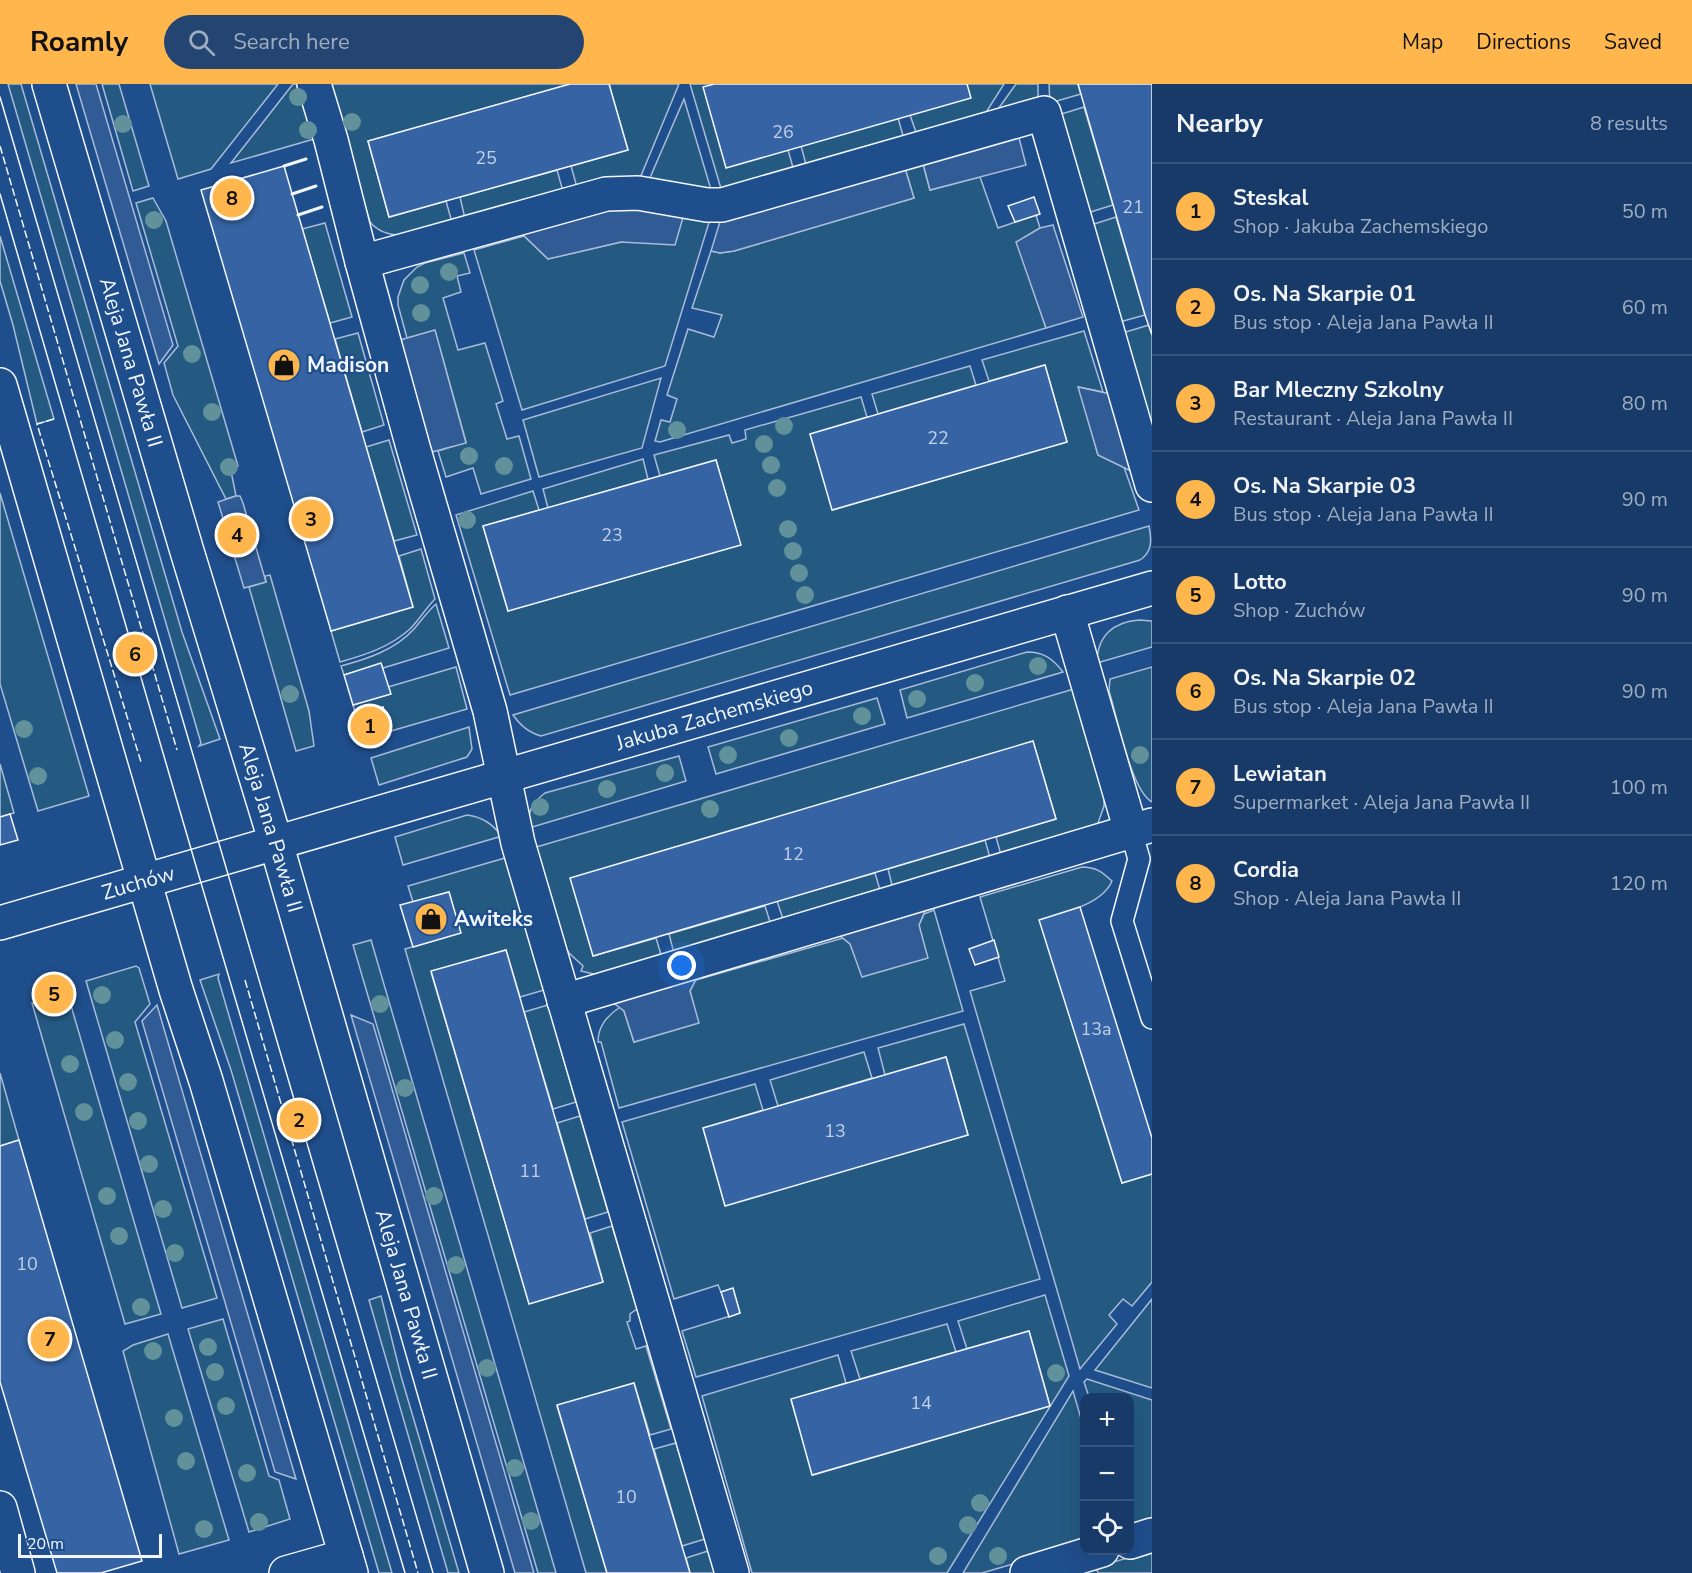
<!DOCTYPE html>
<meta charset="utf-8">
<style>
:root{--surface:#173a69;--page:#244571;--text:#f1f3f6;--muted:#9eadc0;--line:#36547d;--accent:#ffb74d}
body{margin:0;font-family:"Nunito Sans",sans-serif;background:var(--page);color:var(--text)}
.controls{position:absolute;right:18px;bottom:18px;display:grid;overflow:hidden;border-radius:12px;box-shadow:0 6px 24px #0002}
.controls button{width:54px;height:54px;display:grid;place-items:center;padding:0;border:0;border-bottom:2px solid var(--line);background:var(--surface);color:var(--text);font:30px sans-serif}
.scale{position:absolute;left:18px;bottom:15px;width:144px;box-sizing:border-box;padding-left:6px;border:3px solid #f2f6ff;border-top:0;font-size:16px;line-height:21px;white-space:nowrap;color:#f2f6ff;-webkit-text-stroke:4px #1f4e8c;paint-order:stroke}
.you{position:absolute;left:682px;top:882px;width:21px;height:21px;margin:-15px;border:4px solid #fff;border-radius:50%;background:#1a73e8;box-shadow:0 0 0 9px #1a73e833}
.badge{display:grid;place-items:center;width:39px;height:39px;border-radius:50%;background:var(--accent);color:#111;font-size:20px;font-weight:700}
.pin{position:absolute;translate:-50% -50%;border:3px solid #fff;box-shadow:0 2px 6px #0006}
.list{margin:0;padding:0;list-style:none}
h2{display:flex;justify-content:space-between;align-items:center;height:78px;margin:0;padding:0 24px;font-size:26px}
h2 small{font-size:20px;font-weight:400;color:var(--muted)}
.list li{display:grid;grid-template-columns:39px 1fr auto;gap:18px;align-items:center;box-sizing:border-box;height:96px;padding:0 24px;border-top:2px solid var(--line)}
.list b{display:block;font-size:22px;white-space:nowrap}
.list p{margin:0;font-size:20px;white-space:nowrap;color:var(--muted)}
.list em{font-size:20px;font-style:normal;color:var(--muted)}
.icon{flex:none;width:33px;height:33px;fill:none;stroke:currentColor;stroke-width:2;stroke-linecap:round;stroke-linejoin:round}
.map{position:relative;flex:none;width:1152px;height:1489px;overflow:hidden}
header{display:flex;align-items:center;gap:36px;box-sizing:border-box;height:84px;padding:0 30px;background:var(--accent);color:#111}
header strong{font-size:28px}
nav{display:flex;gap:33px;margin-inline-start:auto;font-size:21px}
.search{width:420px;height:54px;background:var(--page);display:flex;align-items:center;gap:15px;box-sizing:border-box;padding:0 21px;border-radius:33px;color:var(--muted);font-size:22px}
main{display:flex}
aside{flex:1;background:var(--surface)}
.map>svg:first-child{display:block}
</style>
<header>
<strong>Roamly</strong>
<div class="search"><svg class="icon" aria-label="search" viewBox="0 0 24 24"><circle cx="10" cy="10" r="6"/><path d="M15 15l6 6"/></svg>Search here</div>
<nav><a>Map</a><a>Directions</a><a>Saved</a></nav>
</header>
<main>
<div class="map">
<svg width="1152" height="1489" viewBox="0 0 1152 1489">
<rect width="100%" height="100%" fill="#1f4e8c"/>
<g fill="#245a82" stroke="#a8bbd7" stroke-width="1.5">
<polygon points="8,0 21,0 182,548 220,655 199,662 201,659"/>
<polygon points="102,0 119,0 149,102 133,107"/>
<polygon points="150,0 278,0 211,85 178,95"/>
<polygon points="293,0 306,0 321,53 231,79"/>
<path d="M329 0H570L368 57 389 133 446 117 453 142C427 147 390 162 370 138Z"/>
<polygon points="609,0 679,0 640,94 578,107 571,82 628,66"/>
<polygon points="690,0 714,0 788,66 794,87 722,108"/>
<polygon points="967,0 1004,0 985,30 917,51 910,31"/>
<polygon points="1016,0 1038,0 1038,15 996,28"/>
<polygon points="1049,0 1078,0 1081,10 1050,19"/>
<polygon points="684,15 712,109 649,96"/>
<polygon points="1084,23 1113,121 1084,130 1055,32"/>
<polygon points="898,34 904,55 807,84 801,62"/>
<polygon points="922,76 930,106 980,93 998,144 1036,131 1040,144 1017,158 1046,244 660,358 655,357 661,336 670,338 677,315 667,311 688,245 714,253 722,231 692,224 711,167 720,169 734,167 914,114 904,81"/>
<polygon points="557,86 564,111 466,139 460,113"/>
<polygon points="153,114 166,137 238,382 231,387 236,412 226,415 173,311 164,279 178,262 136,119"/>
<polygon points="684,130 711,132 665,282 522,326 474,166 524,152 548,175 621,158 632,157"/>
<polygon points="1116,133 1145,231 1116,239 1088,142"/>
<polygon points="325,139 352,233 330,239 302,145"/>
<polygon points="0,152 54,335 37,340 13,241 0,197"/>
<polygon points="464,169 470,189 457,192 461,208 443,214 458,266 485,259 503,317 496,320 507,355 519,352 531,395 481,410 473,384 446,393 438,367 466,358 435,247 407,254 398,221 398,213 404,196 417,183 425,179"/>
<polygon points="1149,241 1152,251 1152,366 1119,250"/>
<polygon points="1084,247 1103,308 1079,303 1098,371 1124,383 1139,426 510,611 456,431 533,407 539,426 483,442 508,527 740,461 716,376 660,392 654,371 729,351 732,359 746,355 745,346 861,313 867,333 810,350 833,426 1067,358 1045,281 989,297 982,276"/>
<polygon points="358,249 384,341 362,348 335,255"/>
<polygon points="970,282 976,301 878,330 872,310"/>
<polygon points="661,294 642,364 539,393 523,336"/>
<polygon points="389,356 417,451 394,457 366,363"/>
<polygon points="643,375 648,395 548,424 543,405"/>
<polygon points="0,409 89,712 38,727 0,600"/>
<path d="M1149 442C1152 457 1152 468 1140 476L541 652C528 648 521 642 513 631Z"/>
<path d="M421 465 435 515C426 524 419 536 410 545 390 563 365 571 340 578L331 547 413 523 399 472Z"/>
<polygon points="270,491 309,627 314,662 296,667 249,503 266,498 265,492"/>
<path d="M436 520 449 564 383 584 381 580 344 591 341 582C367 575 395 566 414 545 421 537 427 528 436 520Z"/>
<path d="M1139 536 1152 537V563L1097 579C1097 551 1114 538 1139 536Z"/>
<path d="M1027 568C1044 568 1053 575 1063 588L907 634 900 606Z"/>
<polygon points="456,583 467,625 391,647 383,623 356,631 353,621 390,610 388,603"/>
<path d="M1152 583V718C1131 707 1117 632 1109 607L1110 595Z"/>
<polygon points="1074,605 1104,708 1104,722 1097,742 1003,778 996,753 1056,735 1033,657 593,872 656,854 663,877 602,892 581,887 583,882 569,869 563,858 533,764"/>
<polygon points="877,614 885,640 716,690 708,663"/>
<polygon points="469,643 472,665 467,673 379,701 371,674"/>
<path d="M679 672 686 697 529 744C527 728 532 719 545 709Z"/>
<polygon points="0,680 14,729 0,733"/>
<path d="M467 731C483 733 492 740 502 752L403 781 395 753Z"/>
<polygon points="985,756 992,781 894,809 888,785"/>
<polygon points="505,774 544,906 520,913 506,866 431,888 529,1219 603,1198 590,1149 612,1142 637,1225 630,1230 630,1237 627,1238 636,1265 646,1262 671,1345 650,1351 634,1299 557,1322 607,1489 586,1489 405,865 460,849 449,808 413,818 408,802"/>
<path d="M1082 783C1096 783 1102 788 1112 797 1102 821 1062 829 1040 836L1122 1099 1152 1090V1198L1132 1222 1123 1215 1109 1231 1117 1240 1080 1285 970 907 1005 897 980 813Z"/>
<polygon points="875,789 882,813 785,841 777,817"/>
<polygon points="765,822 772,844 675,873 669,850"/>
<path d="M934 826 963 927 619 1024 601 958H598C598 942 607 932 620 923L624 927 634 958 698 939 690 907 696 896 843 854 850 860 927 874 919 841 924 830Z"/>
<polygon points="371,856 556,1489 538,1489 353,861"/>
<polygon points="136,882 139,884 150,920 135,938 217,1214 182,1224 86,897"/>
<polygon points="219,890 218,894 392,1489 379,1489 231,986 200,896"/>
<polygon points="62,901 65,901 161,1230 125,1240 32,919 38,918 41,924 67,916"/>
<polygon points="548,921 576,1018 553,1025 524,928"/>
<polygon points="964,940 1040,1195 696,1293 682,1247 740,1229 733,1205 721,1208 718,1201 674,1215 622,1038 755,1000 763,1026 703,1044 725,1121 968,1051 946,973 885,991 878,964"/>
<polygon points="864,968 872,994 778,1022 770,996"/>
<polygon points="0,989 19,1056 0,1062"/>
<polygon points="580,1032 608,1128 585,1135 557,1039"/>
<polygon points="1045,1211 1069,1292 947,1489 752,1489 702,1312 838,1271 846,1299 791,1316 813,1391 1050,1322 1029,1247 967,1265 958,1237"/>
<polygon points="381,1212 401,1292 459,1489 448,1489 369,1216"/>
<polygon points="1152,1215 1152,1304 1095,1286"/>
<polygon points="223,1235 269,1392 279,1396 290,1435 249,1448 188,1245"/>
<polygon points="947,1240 956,1268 860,1295 851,1267"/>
<polygon points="168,1250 229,1456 179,1470 123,1267 133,1261"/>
<polygon points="1087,1295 1152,1316 1152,1438 1130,1444 1130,1314 1089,1313 1084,1298"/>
<polygon points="1073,1307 1084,1345 1084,1459 982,1489 963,1489"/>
<polygon points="676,1359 705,1455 682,1462 654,1365"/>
<polygon points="708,1467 715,1489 690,1489 686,1474"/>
<polygon points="1152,1467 1152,1489 1098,1489 1096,1483"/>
</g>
<g fill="#305b95" stroke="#a8bbd7" stroke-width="1.5">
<polygon points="76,0 96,0 173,261 159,280"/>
<polygon points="1018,50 1026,81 930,106 922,76"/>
<polygon points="904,81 914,114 734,167 720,169 711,167 722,131"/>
<polygon points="622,121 684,130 675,161 621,158 548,175 517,145"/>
<polygon points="1053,141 1083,233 1046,244 1016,158 1040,144"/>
<polygon points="435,246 466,359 432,368 400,256"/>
<polygon points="1078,303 1115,311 1137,390 1098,371"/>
<polygon points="236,412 240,412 243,419 266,498 244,504 218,418"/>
<polygon points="928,820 919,841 928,874 862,893 850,860 834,847"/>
<polygon points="700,886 690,907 699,939 634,958 624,927 612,918"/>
<polygon points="157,921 296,1395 275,1388 142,937"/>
<polygon points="351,931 373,940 534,1489 515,1489"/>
</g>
<g fill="#3563a3" stroke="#f2f6ff" stroke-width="1.5">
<polygon points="570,0 609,0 628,66 389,133 368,57"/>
<polygon points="714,0 967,0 971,14 726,84 703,3"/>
<polygon points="1078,0 1152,0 1152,251 1145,231"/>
<polygon points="284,82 413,523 331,547 201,106"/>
<polygon points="1034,113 1040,130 1015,138 1008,122"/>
<polygon points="1045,281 1067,358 832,426 810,350"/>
<polygon points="716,376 741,461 508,527 483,442"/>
<polygon points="381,579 391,610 353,621 344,591"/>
<polygon points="383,623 391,647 363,655 356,631"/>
<polygon points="1033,657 1056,735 593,872 570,794"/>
<polygon points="10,730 18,756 0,761 0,733"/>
<polygon points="449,808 461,849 413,863 400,821"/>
<polygon points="1080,823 1152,1054 1152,1090 1122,1099 1039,836"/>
<polygon points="994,856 999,873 975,881 969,865"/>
<polygon points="506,866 603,1198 529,1220 431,887"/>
<polygon points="61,897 67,915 40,924 35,905"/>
<polygon points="946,973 968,1051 725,1122 703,1044"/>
<polygon points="19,1056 142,1477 101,1489 57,1489 0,1298 0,1062"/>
<polygon points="733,1204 740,1229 729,1233 721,1208"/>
<polygon points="1029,1247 1050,1322 812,1391 791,1315"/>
<polygon points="634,1299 651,1358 690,1489 607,1489 557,1321"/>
</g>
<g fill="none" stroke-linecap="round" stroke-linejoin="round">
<g stroke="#f2f6ff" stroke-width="24">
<polyline id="service" points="1131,747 1139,775 1122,837 1152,934"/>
</g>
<g stroke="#f2f6ff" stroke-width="36">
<g id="minor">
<polyline points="314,0 331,56 362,178 413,363 490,627 518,759 732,1489"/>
<polyline points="362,178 606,110 638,109 707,121 722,121 1044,29 1152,401"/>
<polyline points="1067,528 1131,747"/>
<path id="s1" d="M0 839 1152 504"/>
<polyline points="564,917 1152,741"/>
<polyline points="0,1424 18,1489"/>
<polyline points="1130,1458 1152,1451"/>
<polyline points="286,1489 346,1472"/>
<polyline points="1027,1489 1102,1466"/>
</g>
</g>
<g stroke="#f2f6ff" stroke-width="36">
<g id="primary">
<path id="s2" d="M49 0 186 464 276 759 487 1489"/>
<polyline points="0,301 176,906 206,997 351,1489"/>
</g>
</g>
<use href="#service" stroke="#1f4e8c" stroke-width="21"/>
<use href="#minor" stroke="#1f4e8c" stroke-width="33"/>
<use href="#primary" stroke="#1f4e8c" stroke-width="33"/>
<g stroke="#f2f6ff" stroke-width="1.5">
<polyline points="0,13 433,1489"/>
<polyline points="0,110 196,782 405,1489"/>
</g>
<g stroke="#f2f6ff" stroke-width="1.5" stroke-dasharray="8 3" stroke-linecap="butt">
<polyline points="0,62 177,666"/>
<polyline points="54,335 37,340 141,678"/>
<polyline points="245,896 418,1489"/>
</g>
<g stroke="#f2f6ff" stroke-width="3">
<polyline points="284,82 306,75"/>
<polyline points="292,110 316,102"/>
<polyline points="298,131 322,123"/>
</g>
</g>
<g fill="#61919a">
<circle cx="298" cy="13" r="9"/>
<circle cx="352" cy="38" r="9"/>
<circle cx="123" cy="40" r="9"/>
<circle cx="308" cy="46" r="9"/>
<circle cx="154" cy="136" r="9"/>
<circle cx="449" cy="188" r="9"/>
<circle cx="420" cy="201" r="9"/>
<circle cx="421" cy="229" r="9"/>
<circle cx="192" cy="270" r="9"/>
<circle cx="212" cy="328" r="9"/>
<circle cx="784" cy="342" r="9"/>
<circle cx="677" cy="346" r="9"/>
<circle cx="764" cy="360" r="9"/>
<circle cx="469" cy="372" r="9"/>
<circle cx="771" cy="381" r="9"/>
<circle cx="504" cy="382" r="9"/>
<circle cx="229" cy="383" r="9"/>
<circle cx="777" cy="404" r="9"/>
<circle cx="467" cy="436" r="9"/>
<circle cx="788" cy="445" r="9"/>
<circle cx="793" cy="467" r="9"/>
<circle cx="799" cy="489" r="9"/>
<circle cx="805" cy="511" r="9"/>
<circle cx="1038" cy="582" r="9"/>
<circle cx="975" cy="599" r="9"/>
<circle cx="290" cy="610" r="9"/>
<circle cx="917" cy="615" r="9"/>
<circle cx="862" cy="632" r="9"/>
<circle cx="24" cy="645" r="9"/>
<circle cx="789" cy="654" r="9"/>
<circle cx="728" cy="671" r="9"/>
<circle cx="1140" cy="671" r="9"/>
<circle cx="665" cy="689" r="9"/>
<circle cx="38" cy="692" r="9"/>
<circle cx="607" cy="705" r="9"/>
<circle cx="540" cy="723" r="9"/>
<circle cx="710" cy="725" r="9"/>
<circle cx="102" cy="911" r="9"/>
<circle cx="380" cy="920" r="9"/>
<circle cx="115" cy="956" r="9"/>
<circle cx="70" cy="980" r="9"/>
<circle cx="128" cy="998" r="9"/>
<circle cx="405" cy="1004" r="9"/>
<circle cx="84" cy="1028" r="9"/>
<circle cx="138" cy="1037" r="9"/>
<circle cx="149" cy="1080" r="9"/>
<circle cx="107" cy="1112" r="9"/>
<circle cx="434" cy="1112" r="9"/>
<circle cx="163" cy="1125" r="9"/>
<circle cx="119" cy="1152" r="9"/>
<circle cx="175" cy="1169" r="9"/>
<circle cx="456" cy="1181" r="9"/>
<circle cx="141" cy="1223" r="9"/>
<circle cx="208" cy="1263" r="9"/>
<circle cx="153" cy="1267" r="9"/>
<circle cx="487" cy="1284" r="9"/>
<circle cx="215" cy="1288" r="9"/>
<circle cx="1056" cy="1289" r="9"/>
<circle cx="226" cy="1322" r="9"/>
<circle cx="174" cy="1334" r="9"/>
<circle cx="186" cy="1377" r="9"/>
<circle cx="515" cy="1384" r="9"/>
<circle cx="247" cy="1389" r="9"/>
<circle cx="980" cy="1419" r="9"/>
<circle cx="531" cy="1437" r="9"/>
<circle cx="259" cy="1438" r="9"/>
<circle cx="968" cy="1441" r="9"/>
<circle cx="204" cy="1445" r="9"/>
<circle cx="938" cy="1472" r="9"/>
<circle cx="998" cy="1472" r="9"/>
</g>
<defs>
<g id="shop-disc" transform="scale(1.725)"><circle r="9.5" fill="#ffb74d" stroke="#1f4e8c"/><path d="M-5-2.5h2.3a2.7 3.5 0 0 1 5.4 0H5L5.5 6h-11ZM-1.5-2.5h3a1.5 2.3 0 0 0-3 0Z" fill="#111"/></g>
</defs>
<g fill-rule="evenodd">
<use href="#shop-disc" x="284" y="281"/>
<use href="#shop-disc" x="431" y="835"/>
</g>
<g text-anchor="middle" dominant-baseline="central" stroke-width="4.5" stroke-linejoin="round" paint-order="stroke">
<g font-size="18" fill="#c3d1e8">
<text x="783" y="48">26</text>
<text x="486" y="74">25</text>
<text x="1133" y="123">21</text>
<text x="938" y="354">22</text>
<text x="612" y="451">23</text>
<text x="793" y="770">12</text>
<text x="1096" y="945">13a</text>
<text x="835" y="1047">13</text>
<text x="530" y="1087">11</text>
<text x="27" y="1180">10</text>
<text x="921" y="1319">14</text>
<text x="626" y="1413">10</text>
</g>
<g font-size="21" fill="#f2f6ff" stroke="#1f4e8c">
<text stroke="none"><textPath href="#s2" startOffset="290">Aleja Jana Pawła II</textPath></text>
<text stroke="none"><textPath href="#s1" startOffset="744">Jakuba Zachemskiego</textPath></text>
<text stroke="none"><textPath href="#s2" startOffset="776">Aleja Jana Pawła II</textPath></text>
<text stroke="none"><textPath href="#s1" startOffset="144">Zuchów</textPath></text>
<text stroke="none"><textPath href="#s2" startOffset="1262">Aleja Jana Pawła II</textPath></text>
</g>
<g font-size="21" font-weight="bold" fill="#f2f6ff" stroke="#1f4e8c" text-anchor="start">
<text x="307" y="281">Madison</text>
<text x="454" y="835">Awiteks</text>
</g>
</g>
</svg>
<div class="controls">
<button>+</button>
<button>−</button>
<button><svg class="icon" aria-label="locate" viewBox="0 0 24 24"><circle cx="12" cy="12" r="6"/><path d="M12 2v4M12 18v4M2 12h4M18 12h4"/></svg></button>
</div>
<div class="scale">20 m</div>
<div class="you"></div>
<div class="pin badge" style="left:370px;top:642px">1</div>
<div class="pin badge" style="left:299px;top:1036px">2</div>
<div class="pin badge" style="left:311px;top:435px">3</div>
<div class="pin badge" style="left:237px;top:451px">4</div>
<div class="pin badge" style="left:54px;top:910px">5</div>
<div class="pin badge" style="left:135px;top:570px">6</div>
<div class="pin badge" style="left:50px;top:1255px">7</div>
<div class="pin badge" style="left:232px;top:114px">8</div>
</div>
<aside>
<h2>Nearby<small>8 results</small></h2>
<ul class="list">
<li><span class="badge">1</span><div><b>Steskal</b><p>Shop · Jakuba Zachemskiego</p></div><em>50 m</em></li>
<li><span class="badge">2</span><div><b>Os. Na Skarpie 01</b><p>Bus stop · Aleja Jana Pawła II</p></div><em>60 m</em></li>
<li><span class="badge">3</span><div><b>Bar Mleczny Szkolny</b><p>Restaurant · Aleja Jana Pawła II</p></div><em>80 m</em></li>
<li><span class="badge">4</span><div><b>Os. Na Skarpie 03</b><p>Bus stop · Aleja Jana Pawła II</p></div><em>90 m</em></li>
<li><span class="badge">5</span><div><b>Lotto</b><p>Shop · Zuchów</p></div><em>90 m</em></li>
<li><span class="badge">6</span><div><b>Os. Na Skarpie 02</b><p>Bus stop · Aleja Jana Pawła II</p></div><em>90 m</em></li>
<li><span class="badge">7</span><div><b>Lewiatan</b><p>Supermarket · Aleja Jana Pawła II</p></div><em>100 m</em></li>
<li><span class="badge">8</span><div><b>Cordia</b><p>Shop · Aleja Jana Pawła II</p></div><em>120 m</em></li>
</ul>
</aside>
</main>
